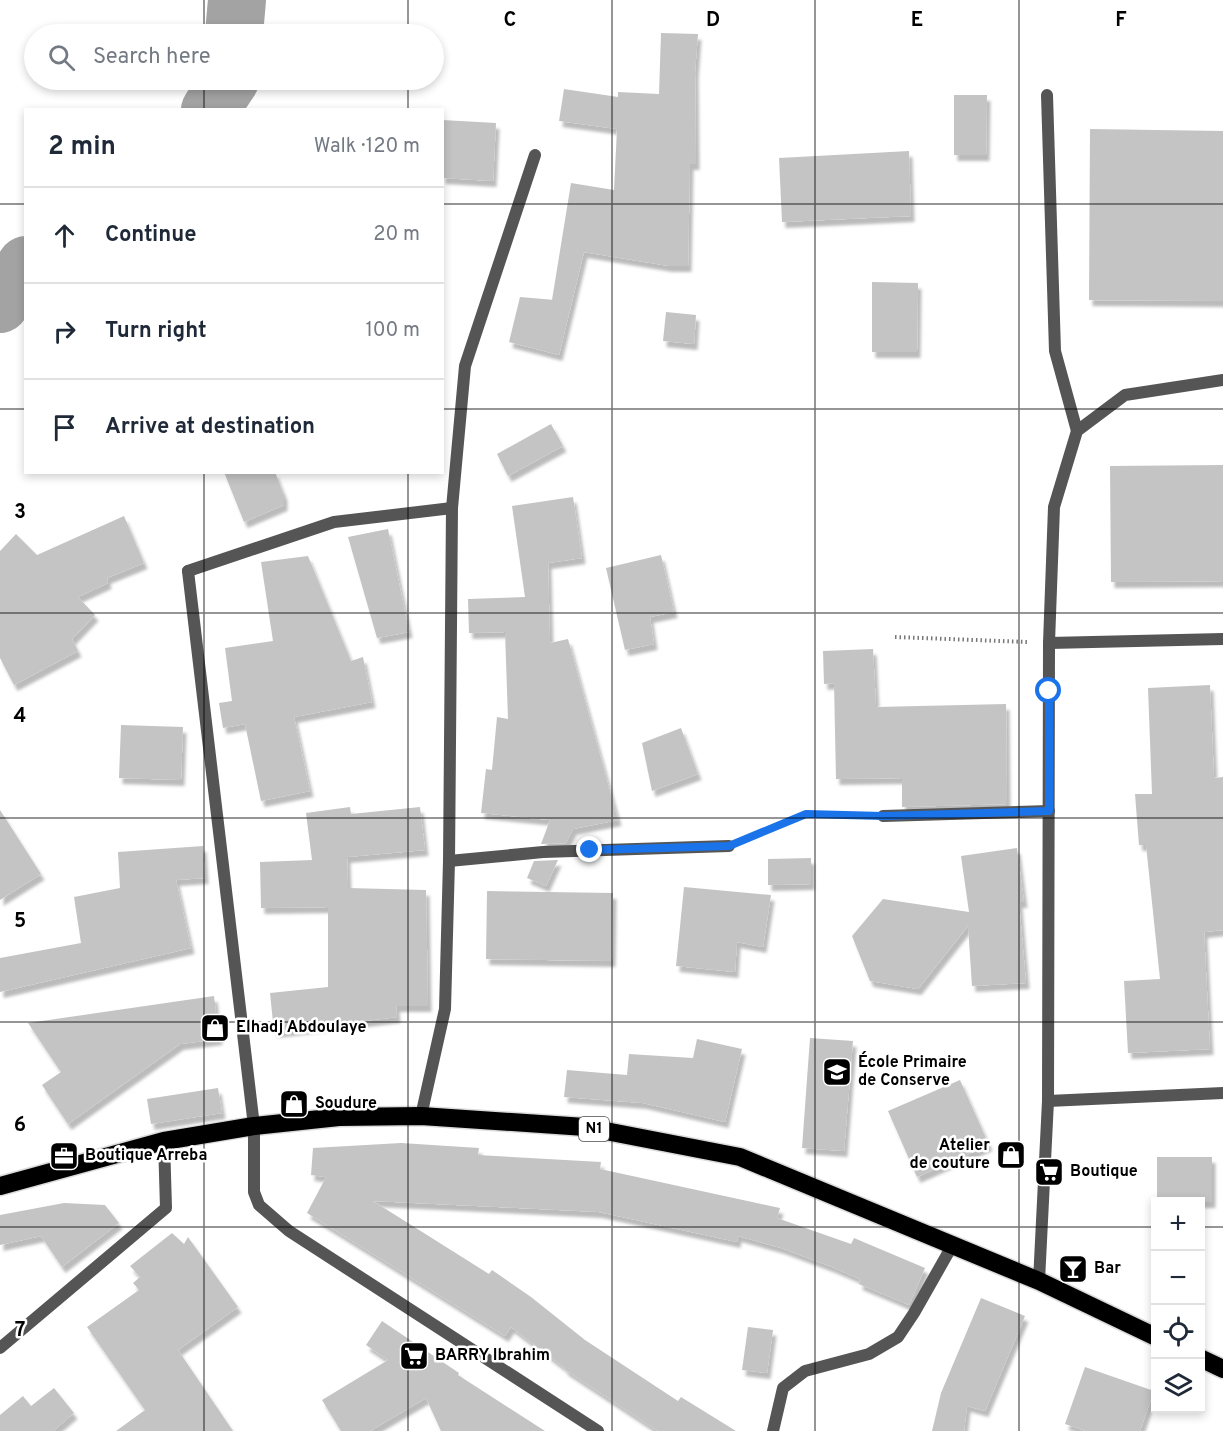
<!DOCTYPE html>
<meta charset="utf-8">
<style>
:root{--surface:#fff;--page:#f2f2f3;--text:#1f2937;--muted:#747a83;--line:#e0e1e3}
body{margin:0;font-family:Overpass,sans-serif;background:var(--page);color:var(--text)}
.controls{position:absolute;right:18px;bottom:18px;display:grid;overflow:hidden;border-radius:0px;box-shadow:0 3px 9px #0003}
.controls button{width:54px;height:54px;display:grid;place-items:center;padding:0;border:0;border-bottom:2px solid var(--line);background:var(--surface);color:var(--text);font:30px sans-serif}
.stop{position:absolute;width:18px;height:18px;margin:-14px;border:4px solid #1a73e8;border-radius:50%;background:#fff}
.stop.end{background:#1a73e8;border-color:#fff;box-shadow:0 2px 6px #0008}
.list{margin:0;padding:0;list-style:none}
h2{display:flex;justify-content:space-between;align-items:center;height:78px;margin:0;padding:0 24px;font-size:26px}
h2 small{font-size:20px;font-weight:400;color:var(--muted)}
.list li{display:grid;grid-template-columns:39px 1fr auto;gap:18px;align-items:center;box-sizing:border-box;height:96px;padding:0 24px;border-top:2px solid var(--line)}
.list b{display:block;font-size:22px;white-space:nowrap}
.list em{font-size:20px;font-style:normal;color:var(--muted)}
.icon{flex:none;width:33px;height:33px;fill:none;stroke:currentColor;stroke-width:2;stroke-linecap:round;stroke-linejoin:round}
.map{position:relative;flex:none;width:1223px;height:1431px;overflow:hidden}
.search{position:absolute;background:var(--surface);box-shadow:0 3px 9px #0003;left:24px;top:24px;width:420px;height:66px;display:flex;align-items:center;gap:15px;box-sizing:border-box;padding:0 21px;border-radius:33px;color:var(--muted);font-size:22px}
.panel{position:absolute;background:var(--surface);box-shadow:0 3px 9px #0003;left:24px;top:108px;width:420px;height:366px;border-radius:0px}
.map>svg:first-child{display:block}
</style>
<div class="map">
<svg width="1223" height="1431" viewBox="0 0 1223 1431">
<defs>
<filter id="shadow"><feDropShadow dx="3.5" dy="6" stdDeviation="1.5" flood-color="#0004"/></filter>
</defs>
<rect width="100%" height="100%" fill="#fff"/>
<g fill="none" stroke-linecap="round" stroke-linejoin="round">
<g stroke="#a3a3a3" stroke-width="58">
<polyline points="234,34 237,0"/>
<polyline points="210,110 230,80"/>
<polyline points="0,304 26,265"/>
</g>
</g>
<g fill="#c4c4c4" filter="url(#shadow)">
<polygon points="661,33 698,34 695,72 696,164 690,164 688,266 669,266 584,252 559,355 509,342 520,297 555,300 552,300 571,183 614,190 617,129 559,121 564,89 618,97 618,92 659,94"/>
<polygon points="954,95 987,95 986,155 954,155"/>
<polygon points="442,120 496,123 493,181 442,178"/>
<polygon points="1090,129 1223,131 1223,301 1089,300"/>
<polygon points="909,151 911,216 782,222 779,158"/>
<polygon points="872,282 918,283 917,352 872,352"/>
<polygon points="666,312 696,315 694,344 663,341"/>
<polygon points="551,424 563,446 508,476 497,454"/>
<polygon points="1223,465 1223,581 1111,582 1110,466"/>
<polygon points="224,472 275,472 284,495 284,505 244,522"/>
<polygon points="573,497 582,558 548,563 550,643 568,639 618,820 573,829 566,843 541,844 550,820 481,813 486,769 492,770 497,717 508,719 505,632 469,633 468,599 525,597 512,506"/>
<polygon points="124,516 144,563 107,578 108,583 78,597 95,615 72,639 78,651 14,685 0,658 0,551 16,534 37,555"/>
<polygon points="388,529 409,632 377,638 348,537"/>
<polygon points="661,555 674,612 650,617 654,644 625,650 606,568"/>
<polygon points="308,556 351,661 363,657 372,702 294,717 310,791 261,801 245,724 223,728 219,703 232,701 225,648 273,641 261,562"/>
<polygon points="873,649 876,707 1006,704 1007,804 902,807 902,778 836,779 834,683 824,684 823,651"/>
<polygon points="1210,685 1214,778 1223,777 1223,930 1204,932 1210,1049 1128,1053 1124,981 1160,979 1146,845 1139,845 1135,794 1152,794 1148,688"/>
<polygon points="121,725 183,727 181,780 119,778"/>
<polygon points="681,728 698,774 652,791 642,743"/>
<polygon points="350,807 351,814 420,807 425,850 347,857 348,888 426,890 428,1006 396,1006 397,1017 274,1032 270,993 328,987 328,907 261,908 260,862 312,860 306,813"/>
<polygon points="0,810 41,874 0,900"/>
<polygon points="203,846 205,878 176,880 191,948 0,992 0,958 81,943 74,897 120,888 118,852"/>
<polygon points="1017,848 1024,902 1019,902 1026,983 972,986 968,926 918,989 870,981 852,936 883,899 969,912 961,856"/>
<polygon points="811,858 811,884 768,885 768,859"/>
<polygon points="558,860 546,886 527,878 534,861"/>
<polygon points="684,887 771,895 763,947 737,942 735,972 676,966"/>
<polygon points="487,891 613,893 612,961 486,959"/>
<polygon points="214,996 219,1039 180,1044 68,1124 42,1085 61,1072 28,1023"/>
<polygon points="810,1038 853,1041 844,1151 802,1148"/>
<polygon points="697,1039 742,1049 725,1122 643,1103 564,1097 567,1070 627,1075 629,1054 693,1058"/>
<polygon points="960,1080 989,1145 917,1177 888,1111"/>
<polygon points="218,1088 222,1113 151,1124 147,1099"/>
<polygon points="401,1143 479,1148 478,1155 601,1162 600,1169 780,1208 777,1218 851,1244 854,1238 925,1268 909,1305 859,1284 860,1279 832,1267 781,1248 738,1236 737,1242 599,1212 373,1201 489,1274 492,1270 531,1297 585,1340 678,1401 681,1397 736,1431 658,1431 564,1369 565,1368 511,1327 505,1336 307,1213 326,1177 311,1175 313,1148"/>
<rect x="1157" y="1157" width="55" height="45"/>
<polygon points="64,1203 105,1205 119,1223 62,1267 41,1236 0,1245 0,1215"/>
<polygon points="172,1233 184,1244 188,1237 238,1307 178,1350 233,1431 116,1431 145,1410 87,1327 139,1290 133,1283 140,1277 130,1266"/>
<polygon points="981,1298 1025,1316 985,1411 967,1406 964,1431 932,1431 941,1393"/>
<polygon points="382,1321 459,1373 458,1375 545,1431 441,1431 426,1398 370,1431 341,1431 322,1400 388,1360 366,1345"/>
<polygon points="748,1327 773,1330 767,1373 742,1370"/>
<polygon points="1085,1367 1154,1391 1140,1431 1086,1431 1065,1424"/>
<polygon points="54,1388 74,1413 53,1431 0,1431 0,1415 23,1396 31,1406"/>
</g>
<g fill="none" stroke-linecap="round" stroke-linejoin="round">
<g stroke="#dbdbdb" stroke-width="21">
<g id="highway">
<polyline points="0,1186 164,1141 254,1126 339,1117 421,1116 585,1127 740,1157 1039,1281 1156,1337"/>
<polyline points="1200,1358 1223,1369"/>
</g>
</g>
<g stroke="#777" stroke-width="4" stroke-dasharray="1.5 3" stroke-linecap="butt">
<polyline points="895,637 1027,642"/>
<polyline points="749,837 805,814 863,815"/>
</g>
<g stroke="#555" stroke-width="12">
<polyline points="188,571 334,522 452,508"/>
<polyline points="1049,643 1223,639"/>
<polyline points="883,816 1049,811"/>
<polyline points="449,861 543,852 729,846"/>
<polyline points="773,1431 783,1388 805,1371 869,1354 898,1337 914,1313 952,1246"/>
</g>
<g stroke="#555" stroke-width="12">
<polyline points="1047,95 1055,351 1077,431"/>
<polyline points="188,571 254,1126 254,1192 259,1205 289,1231 598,1431"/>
<polyline points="1048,1101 1223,1093"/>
<polyline points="421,1116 445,1009 449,861 452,508 465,366 535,155"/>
<polyline points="1039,1281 1048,1101 1049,643 1054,507 1077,431 1125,395 1223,380"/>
<polyline points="0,1348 166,1208 164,1141"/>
</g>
<use href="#highway" stroke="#000" stroke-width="18"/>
</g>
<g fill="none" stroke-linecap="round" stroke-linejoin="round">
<polyline stroke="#1a73e8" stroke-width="8" points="590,850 729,846 806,814 883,816 1049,811 1049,691"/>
</g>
<path fill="none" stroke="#000" stroke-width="1.5" stroke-opacity="0.55" d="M204 0V34M408 0V34M612 0V1431M815 0V1431M1019 0V1431M204 80V110M408 80V110M0 204H26M442 204H1223M0 409H26M442 409H1223M204 472V1431M408 472V1431M0 613H1223M0 818H1223M0 1022H1223M0 1227H1156M1200 1227H1223"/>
<defs>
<g id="shop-square" transform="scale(1.5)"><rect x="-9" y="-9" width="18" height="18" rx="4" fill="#000" stroke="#fff"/><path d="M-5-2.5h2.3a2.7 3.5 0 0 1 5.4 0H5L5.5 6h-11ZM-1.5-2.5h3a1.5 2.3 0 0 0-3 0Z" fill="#fff"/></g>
<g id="school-square" transform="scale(1.5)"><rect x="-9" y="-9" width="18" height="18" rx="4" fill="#000" stroke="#fff"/><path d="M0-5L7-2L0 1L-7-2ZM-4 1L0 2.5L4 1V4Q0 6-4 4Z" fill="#fff"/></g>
<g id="office-square" transform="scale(1.5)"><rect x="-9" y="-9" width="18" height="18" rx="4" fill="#000" stroke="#fff"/><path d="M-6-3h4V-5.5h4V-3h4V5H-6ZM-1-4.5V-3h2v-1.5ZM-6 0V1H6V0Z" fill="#fff"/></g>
<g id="supermarket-square" transform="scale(1.5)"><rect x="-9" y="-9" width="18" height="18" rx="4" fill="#000" stroke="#fff"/><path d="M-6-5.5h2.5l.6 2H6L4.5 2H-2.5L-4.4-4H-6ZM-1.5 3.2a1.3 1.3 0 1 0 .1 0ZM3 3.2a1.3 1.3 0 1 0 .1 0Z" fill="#fff"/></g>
<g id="bar-square" transform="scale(1.5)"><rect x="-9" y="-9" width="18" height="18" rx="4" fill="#000" stroke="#fff"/><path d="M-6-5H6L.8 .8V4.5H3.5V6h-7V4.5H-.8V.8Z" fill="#fff"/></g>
</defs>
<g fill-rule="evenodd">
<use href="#shop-square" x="215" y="1028"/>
<use href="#school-square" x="837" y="1072"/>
<use href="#shop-square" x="294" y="1104"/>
<use href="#shop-square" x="1011" y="1155"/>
<use href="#office-square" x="64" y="1156"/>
<use href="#supermarket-square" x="1049" y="1172"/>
<use href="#bar-square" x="1073" y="1269"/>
<use href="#supermarket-square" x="414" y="1356"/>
</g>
<g text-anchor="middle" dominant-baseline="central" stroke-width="5" stroke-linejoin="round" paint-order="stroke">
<rect fill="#fff" stroke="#4c4c4c" stroke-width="1.5" x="579" y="1117" width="30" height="24" rx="4.5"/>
<g font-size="15" font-weight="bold" fill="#000">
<text x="594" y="1129">N1</text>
</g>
<g font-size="16" font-weight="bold" fill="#000" stroke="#fff" text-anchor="start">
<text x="236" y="1028">Elhadj Abdoulaye</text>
<text x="858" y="1063">École Primaire<tspan x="858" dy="18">de Conserve</tspan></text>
<text x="315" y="1104">Soudure</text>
<text x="990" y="1146" text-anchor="end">Atelier<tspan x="990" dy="18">de couture</tspan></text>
<text x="85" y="1156">Boutique Arreba</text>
<text x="1070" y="1172">Boutique</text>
<text x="1094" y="1269">Bar</text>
<text x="435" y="1356">BARRY Ibrahim</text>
</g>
</g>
<g font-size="20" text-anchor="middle" font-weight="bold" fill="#000" stroke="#fff" stroke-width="5" stroke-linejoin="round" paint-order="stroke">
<text x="510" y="26">C</text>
<text x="713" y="26">D</text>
<text x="917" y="26">E</text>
<text x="1121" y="26">F</text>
<text x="20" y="518">3</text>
<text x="20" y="722">4</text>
<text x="20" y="927">5</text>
<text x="20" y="1131">6</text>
<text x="20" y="1336">7</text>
</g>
</svg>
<div class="controls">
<button>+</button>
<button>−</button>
<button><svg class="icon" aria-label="locate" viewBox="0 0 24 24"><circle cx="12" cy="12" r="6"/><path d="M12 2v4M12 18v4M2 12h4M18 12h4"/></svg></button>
<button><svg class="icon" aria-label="layers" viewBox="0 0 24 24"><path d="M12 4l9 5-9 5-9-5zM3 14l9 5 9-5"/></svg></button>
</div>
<div class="stop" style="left:1049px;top:691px"></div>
<div class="stop end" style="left:590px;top:850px"></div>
<div class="search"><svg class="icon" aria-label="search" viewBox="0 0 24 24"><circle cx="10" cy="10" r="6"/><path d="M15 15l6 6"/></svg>Search here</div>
<section class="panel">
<h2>2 min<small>Walk · 120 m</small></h2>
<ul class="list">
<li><svg class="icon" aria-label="ahead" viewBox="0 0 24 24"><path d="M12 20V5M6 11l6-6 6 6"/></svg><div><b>Continue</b></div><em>20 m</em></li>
<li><svg class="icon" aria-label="right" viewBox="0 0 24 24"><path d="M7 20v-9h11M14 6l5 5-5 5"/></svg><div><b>Turn right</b></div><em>100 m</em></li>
<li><svg class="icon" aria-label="arrive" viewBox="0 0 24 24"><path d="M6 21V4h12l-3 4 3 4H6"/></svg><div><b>Arrive at destination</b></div></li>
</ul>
</section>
</div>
